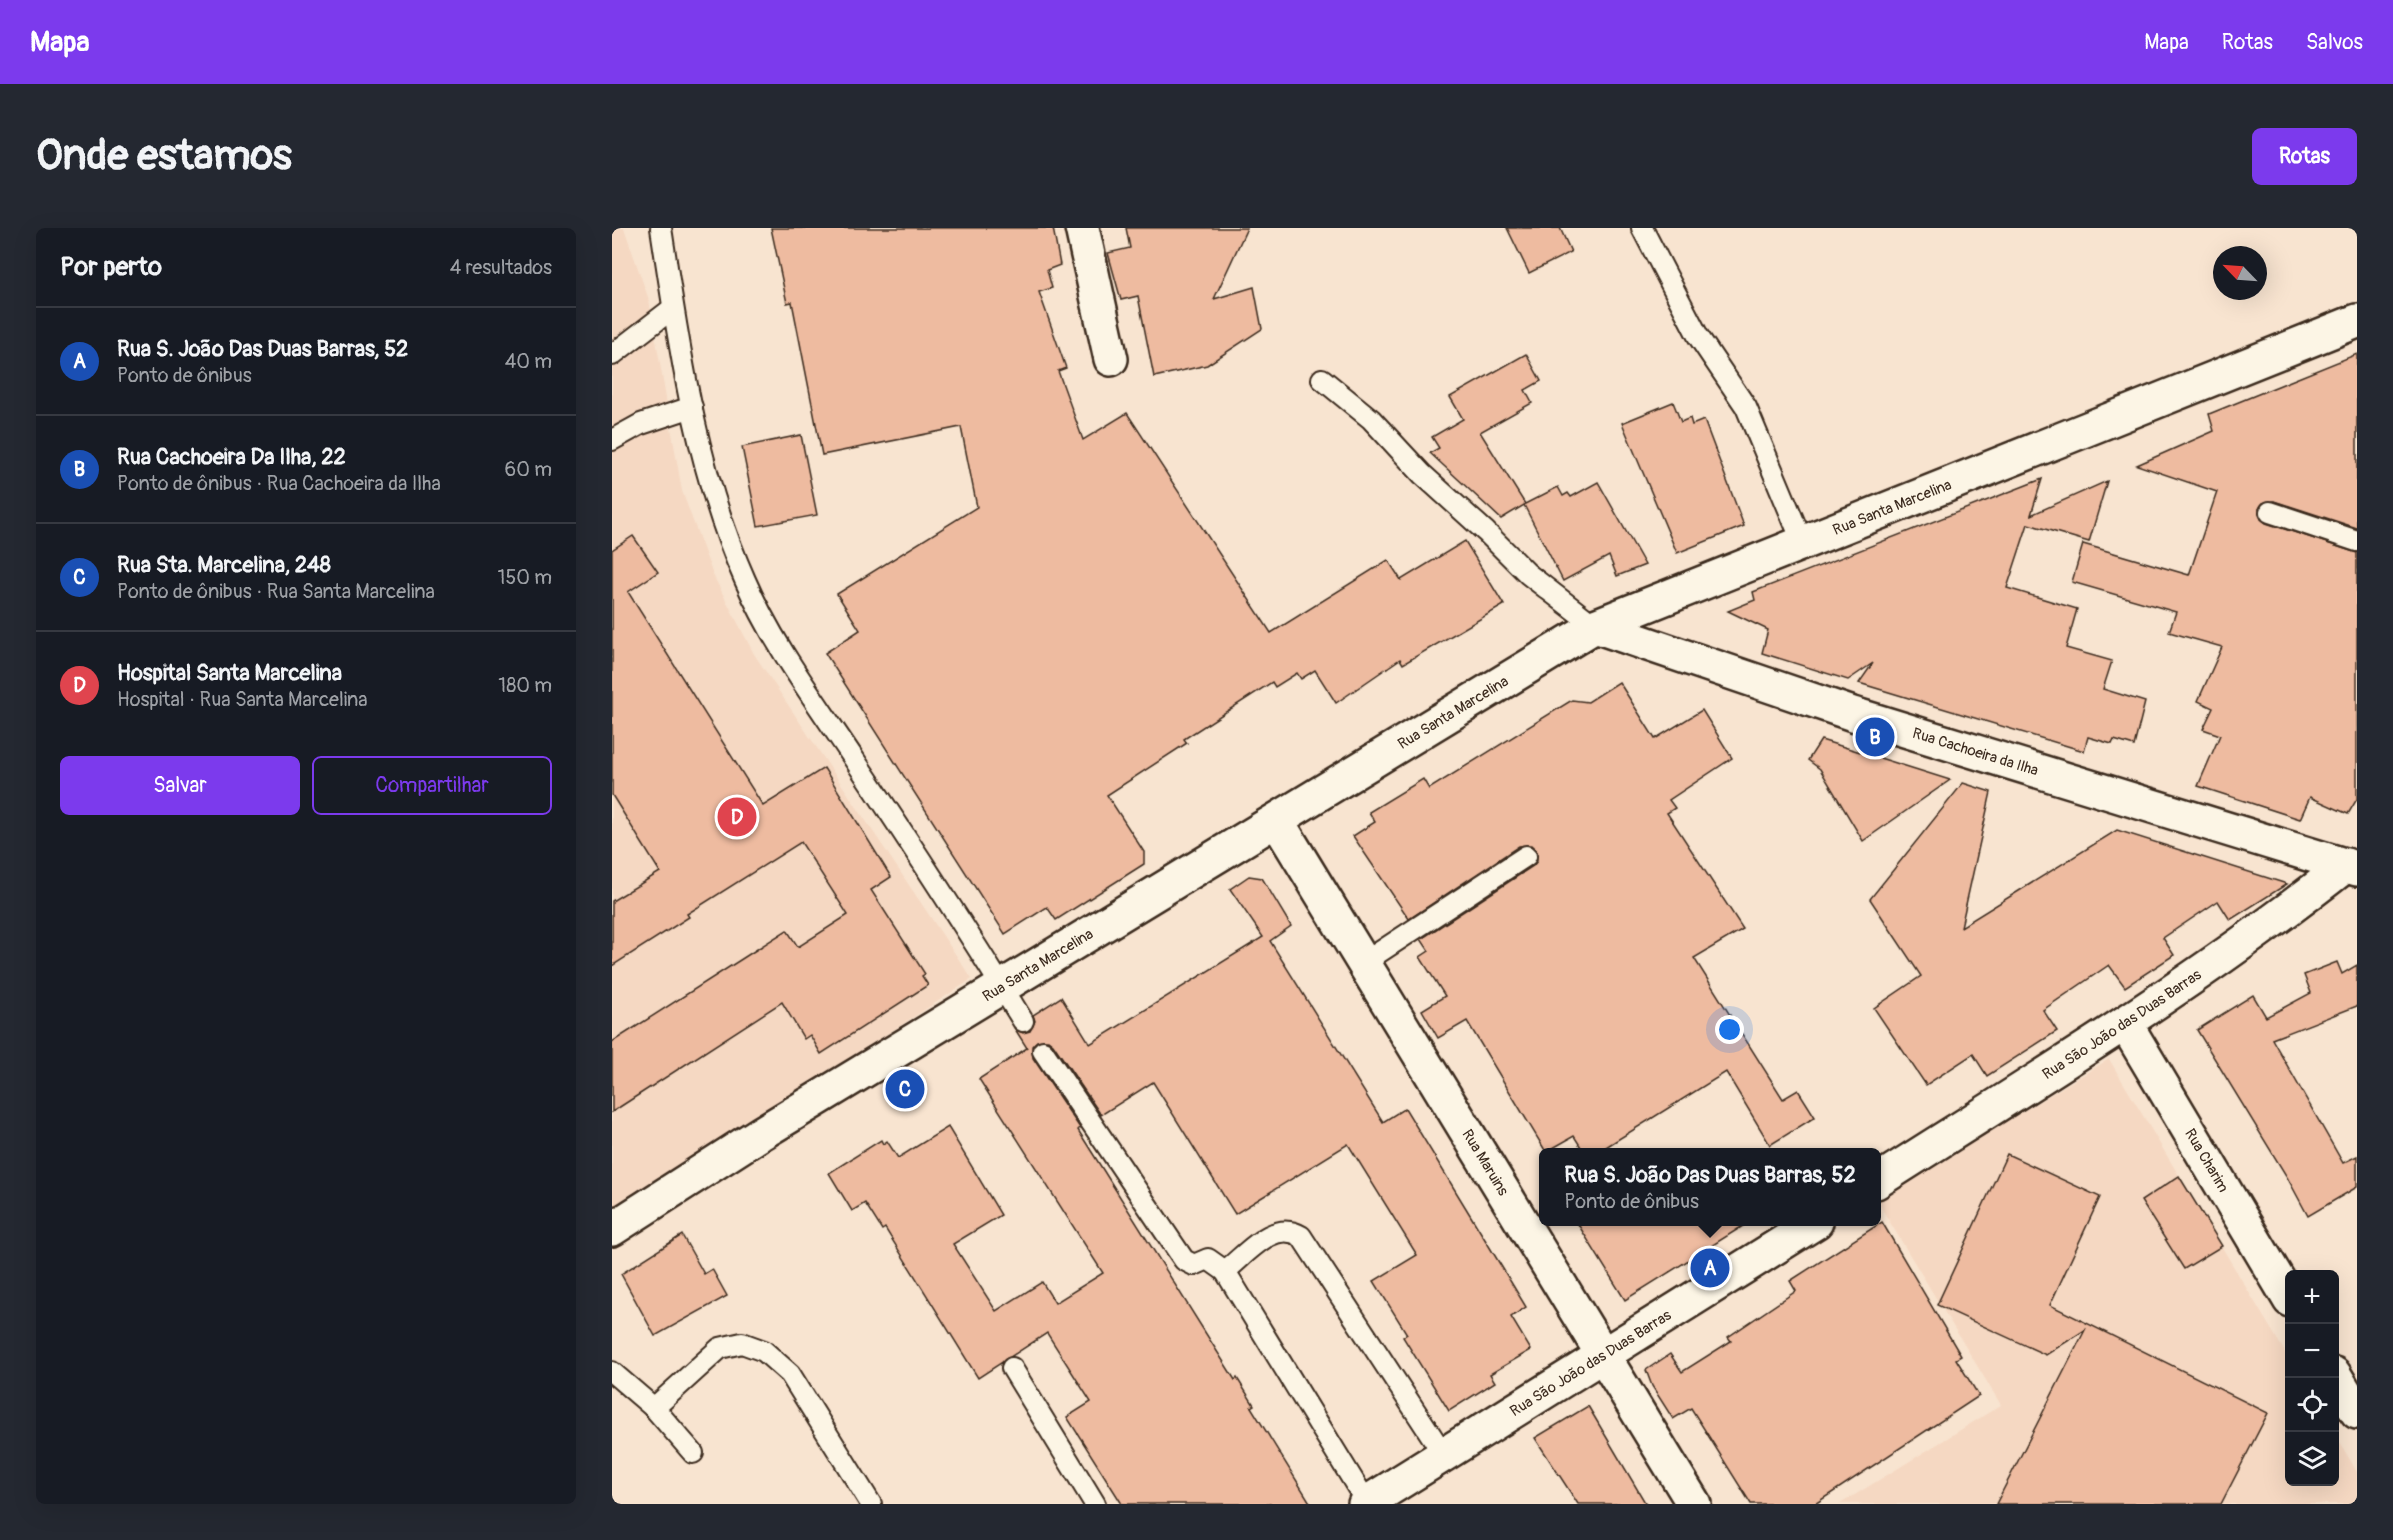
<!DOCTYPE html>
<html lang="pt">
<meta charset="utf-8">
<style>
:root{--surface:#171b24;--page:#242831;--text:#f1f3f6;--muted:#9ea1a6;--line:#363941;--accent:#7c3aed}
body{margin:0;font-family:Pangolin,sans-serif;background:var(--page);color:var(--text)}
.controls{position:absolute;right:18px;bottom:18px;display:grid;overflow:hidden;border-radius:9px;box-shadow:0 6px 24px #0002}
.controls button{width:54px;height:54px;display:grid;place-items:center;padding:0;border:0;border-bottom:2px solid var(--line);background:var(--surface);color:var(--text);font:30px sans-serif}
.compass{position:absolute;left:1601px;top:18px;width:54px;height:54px;border-radius:50%;background:var(--surface);box-shadow:0 6px 24px #0002;rotate:295deg}
.you{position:absolute;left:1118px;top:802px;width:21px;height:21px;margin:-15px;border:4px solid #fff;border-radius:50%;background:#1a73e8;box-shadow:0 0 0 9px #1a73e833}
.badge{display:grid;place-items:center;width:39px;height:39px;border-radius:50%;background:var(--accent);color:#fff;font-size:20px;font-weight:700}
.pin{position:absolute;translate:-50% -50%;border:3px solid #fff;box-shadow:0 2px 6px #0006}
.popup{position:absolute;left:927px;top:920px;width:342px;height:78px;box-sizing:border-box;display:grid;place-content:center;border-radius:9px;background:var(--surface);filter:drop-shadow(0 2px 4px #0005);font-size:20px;white-space:nowrap;color:var(--muted)}
.popup b{font-size:22px;color:var(--text)}
.popup::after{content:'';position:absolute;left:50%;top:100%;margin-left:-12px;border:12px solid transparent;border-top-color:var(--surface)}
.list{margin:0;padding:0;list-style:none}
h2{display:flex;justify-content:space-between;align-items:center;height:78px;margin:0;padding:0 24px;font-size:26px}
h2 small{font-size:20px;font-weight:400;color:var(--muted)}
.list li{display:grid;grid-template-columns:39px 1fr auto;gap:18px;align-items:center;box-sizing:border-box;height:108px;padding:0 24px;border-top:2px solid var(--line)}
.list b{display:block;font-size:22px;white-space:nowrap}
.list p{margin:0;font-size:20px;white-space:nowrap;color:var(--muted)}
.list em{font-size:20px;font-style:normal;color:var(--muted)}
.actions{display:flex;gap:12px;padding:18px 24px}
.actions a{flex:1;padding:14px 0;border:2px solid var(--accent);border-radius:9px;text-align:center;font-size:21px;color:var(--accent)}
.actions .main{background:var(--accent);color:#fff}
.icon{flex:none;width:33px;height:33px;fill:none;stroke:currentColor;stroke-width:2;stroke-linecap:round;stroke-linejoin:round}
.map{position:relative;flex:none;width:1745px;height:1276px;overflow:hidden;border-radius:9px}
header{display:flex;align-items:center;gap:36px;box-sizing:border-box;height:84px;padding:0 30px;background:var(--accent);color:#fff}
header strong{font-size:28px}
nav{display:flex;gap:33px;margin-inline-start:auto;font-size:21px}
.intro{display:flex;align-items:center;justify-content:space-between;box-sizing:border-box;height:144px;padding:0 36px}
h1{margin:0;font-size:42px}
.button{padding:15px 27px;border-radius:9px;background:var(--accent);color:#fff;font-size:21px;font-weight:700}
main{display:flex;gap:36px;padding:0 36px}
aside{flex:1;background:var(--surface);border-radius:9px;box-shadow:0 6px 24px #0002}
.map>svg:first-child{display:block}
</style>
<header>
<strong>Mapa</strong>
<nav><a>Mapa</a><a>Rotas</a><a>Salvos</a></nav>
</header>
<div class="intro"><h1>Onde estamos</h1><a class="button">Rotas</a></div>
<main>
<aside>
<h2>Por perto<small>4 resultados</small></h2>
<ul class="list">
<li><span class="badge" style="background:#1a4fb4">A</span><div><b>Rua S. João Das Duas Barras, 52</b><p>Ponto de ônibus</p></div><em>40 m</em></li>
<li><span class="badge" style="background:#1a4fb4">B</span><div><b>Rua Cachoeira Da Ilha, 22</b><p>Ponto de ônibus · Rua Cachoeira da Ilha</p></div><em>60 m</em></li>
<li><span class="badge" style="background:#1a4fb4">C</span><div><b>Rua Sta. Marcelina, 248</b><p>Ponto de ônibus · Rua Santa Marcelina</p></div><em>150 m</em></li>
<li><span class="badge" style="background:#e0444e">D</span><div><b>Hospital Santa Marcelina</b><p>Hospital · Rua Santa Marcelina</p></div><em>180 m</em></li>
</ul>
<div class="actions"><a class="main">Salvar</a><a>Compartilhar</a></div>
</aside>
<div class="map">
<svg width="1745" height="1276" viewBox="0 0 1745 1276">
<rect width="100%" height="100%" fill="#f8e4d0"/>
<filter id="ink" filterUnits="userSpaceOnUse"><feTurbulence type="fractalNoise" baseFrequency=".0167" numOctaves="2"/><feDisplacementMap in="SourceGraphic" scale="12" xChannelSelector="R" yChannelSelector="G"/><feConvolveMatrix kernelMatrix="1 2 1 2 8 2 1 2 1" color-interpolation-filters="sRGB"/></filter>
<g filter="url(#ink)">
<g fill="#f5d8c2">
<polygon points="0,0 12,0 37,72 70,263 101,347 142,426 360,751 0,985"/>
<polygon points="1497,831 1677,1131 1678,1254 1722,1254 1723,1206 1745,1244 1745,1276 1228,1276 1389,1177 1265,973"/>
</g>
<g fill="#eebba0" stroke="#3b2a1e" stroke-width="1.5">
<polygon points="159,0 441,0 448,37 435,42 440,60 427,64 454,140 446,143 471,212 515,185 659,405 776,332 789,352 853,313 892,377 791,436 788,431 724,475 703,442 689,451 685,445 663,459 660,454 572,511 575,515 495,567 532,624 532,636 444,692 435,679 393,706 213,425 248,402 225,366 365,279 349,199 210,227 180,74 175,75"/>
<polygon points="514,0 635,0 602,71 642,59 650,101 595,137 542,149 526,68 509,72 496,25 518,20"/>
<polygon points="895,0 948,0 959,24 917,45"/>
<polygon points="914,126 929,153 913,162 920,175 868,204 913,276 946,259 951,268 956,265 959,269 986,254 1033,337 1005,348 997,328 951,353 912,277 889,291 818,225 827,220 820,209 851,191 838,169"/>
<polygon points="1745,126 1745,300 1662,273 1651,275 1647,281 1649,291 1654,295 1745,325 1745,571 1736,586 1698,569 1688,591 1586,558 1608,507 1591,501 1601,480 1586,473 1610,419 1557,404 1564,384 1460,354 1471,316 1577,347 1605,264 1525,237 1602,203 1597,186"/>
<polygon points="1061,174 1069,194 1078,190 1080,197 1092,192 1132,298 1065,325 1010,195"/>
<polygon points="189,207 205,287 146,298 130,219"/>
<polygon points="1430,251 1419,287 1495,253 1477,314 1416,296 1395,360 1465,381 1454,420 1500,433 1491,461 1533,474 1522,518 1502,512 1500,516 1476,509 1472,523 1247,455 1261,435 1236,452 1150,425 1156,402 1116,383 1143,372 1141,364"/>
<polygon points="21,308 46,344 16,364 151,578 212,540 279,649 259,662 313,746 310,748 316,757 209,826 198,807 192,811 170,774 0,884 0,814 175,702 186,719 236,687 189,614 75,686 77,689 0,738 0,673 48,644 0,567 0,322"/>
<polygon points="1007,454 1043,511 1090,482 1120,530 1057,572 1063,580 1055,585 1131,701 1082,730 1171,871 1186,862 1203,889 1158,917 1114,844 986,924 972,924 962,908 934,924 855,793 826,810 810,782 833,768 808,729 817,723 809,711 921,638 925,633 924,622 919,617 907,618 797,691 741,608 763,594 757,584 811,551 817,561 960,472 976,474"/>
<polygon points="1209,512 1268,530 1338,552 1251,613 1208,541 1196,532"/>
<polygon points="1351,555 1379,564 1349,699 1505,602 1675,656 1618,692 1606,673 1551,710 1562,727 1513,759 1497,737 1431,782 1445,803 1375,848 1361,826 1314,857 1262,780 1309,748 1258,671"/>
<polygon points="637,648 650,650 679,698 658,713 771,894 793,880 891,1041 914,1079 899,1089 919,1122 878,1146 883,1154 837,1183 791,1109 795,1106 762,1053 805,1027 736,916 623,986 541,854 489,887 441,816 436,812 425,813 420,818 421,830 468,900 466,902 623,1152 625,1150 642,1177 639,1179 699,1276 510,1276 455,1189 479,1174 435,1105 366,1150 273,1000 270,1002 253,975 240,983 217,945 269,912 271,916 275,913 286,930 336,899 389,987 341,1016 384,1083 430,1054 443,1075 491,1045 367,851 415,820 403,801 411,805 418,803 423,793 421,787 449,769 478,816 651,709 618,661"/>
<polygon points="1725,734 1730,746 1745,737 1745,778 1660,811 1731,935 1745,928 1745,959 1696,988 1675,949 1585,802 1641,767 1654,789 1699,765 1692,747"/>
<polygon points="1395,926 1488,969 1438,1077 1656,1185 1609,1276 1384,1276 1473,1102 1434,1127 1325,1077"/>
<polygon points="1567,948 1610,1018 1572,1041 1529,973"/>
<polygon points="964,993 1139,993 1013,1072"/>
<polygon points="1270,994 1349,1128 1344,1131 1367,1168 1203,1276 1139,1276 1079,1180 1061,1191 1040,1158 1034,1142 1058,1126 1070,1144 1119,1113 1116,1109 1184,1063 1178,1053"/>
<polygon points="70,1007 92,1046 100,1041 115,1068 43,1108 9,1046"/>
<polygon points="976,1178 1034,1276 966,1276 923,1210"/>
</g>
<g fill="none" stroke-linecap="round" stroke-linejoin="round">
<g stroke="#3b2a1e" stroke-width="24">
<g id="lane">
<path d="M49 0C67 118 84 242 133 352 161 417 205 475 244 534 301 619 357 705 411 793"/>
<polyline points="1030,0 1086,108 1134,179 1190,313"/>
<polyline points="0,127 61,80"/>
<polyline points="710,151 759,191 810,246 874,304 916,346 983,398"/>
<polyline points="0,212 29,196 80,179"/>
<polyline points="1658,284 1745,313"/>
<polyline points="751,735 914,628"/>
<polyline points="431,823 572,1032 582,1037 596,1031 613,1043"/>
<polyline points="400,1140 483,1276"/>
<polyline points="0,1144 42,1180 108,1120 130,1115 152,1123 178,1146 259,1276"/>
<polyline points="42,1180 81,1225"/>
<path d="M755 1275 613 1043C635 1026 661 991 689 1008L832 1227"/>
</g>
</g>
<g stroke="#3b2a1e" stroke-width="38">
<g id="street">
<polyline points="470,0 499,131"/>
<path id="s1" d="M983 398 1745 93"/>
<path id="s2" d="M665 593 1082 1276"/>
<path id="s3" d="M1513 795 1678 1072"/>
<polyline points="1722,1146 1745,1184"/>
</g>
</g>
<g stroke="#3b2a1e" stroke-width="38">
<g id="secondary">
<path id="s4" d="M1264 954C1424 852 1586 754 1734 637"/>
<path id="s5" d="M0 1001 148 906 983 398 1241 486 1745 641"/>
<path id="s6" d="M753 1276 1204 994"/>
</g>
</g>
<use href="#lane" stroke="#fcf5e5" stroke-width="20"/>
<use href="#street" stroke="#fcf5e5" stroke-width="33"/>
<use href="#secondary" stroke="#fcf5e5" stroke-width="33"/>
</g>
</g>
<g text-anchor="middle" dominant-baseline="central" stroke-width="5" stroke-linejoin="round" paint-order="stroke">
<g font-size="15" fill="#3b2a1e" stroke="#fcf5e5">
<text stroke="none"><textPath href="#s1" startOffset="320">Rua Santa Marcelina</textPath></text>
<text stroke="none"><textPath href="#s5" startOffset="987">Rua Santa Marcelina</textPath></text>
<text stroke="none"><textPath href="#s5" startOffset="1554">Rua Cachoeira da Ilha</textPath></text>
<text stroke="none"><textPath href="#s5" startOffset="501">Rua Santa Marcelina</textPath></text>
<text stroke="none"><textPath href="#s4" startOffset="292">Rua São João das Duas Barras</textPath></text>
<text stroke="none"><textPath href="#s2" startOffset="400">Rua Maruins</textPath></text>
<text stroke="none"><textPath href="#s3" startOffset="160">Rua Charim</textPath></text>
<text stroke="none"><textPath href="#s6" startOffset="266">Rua São João das Duas Barras</textPath></text>
</g>
</g>
</svg>
<div class="controls">
<button>+</button>
<button>−</button>
<button><svg class="icon" aria-label="locate" viewBox="0 0 24 24"><circle cx="12" cy="12" r="6"/><path d="M12 2v4M12 18v4M2 12h4M18 12h4"/></svg></button>
<button><svg class="icon" aria-label="layers" viewBox="0 0 24 24"><path d="M12 4l9 5-9 5-9-5zM3 14l9 5 9-5"/></svg></button>
</div>
<svg class="compass" viewBox="-18 -18 36 36"><path d="M0-13l5 13h-10z" fill="#e53935"/><path d="M0 13l5-13h-10z" fill="#9ea1a6"/></svg>
<div class="you"></div>
<div class="pin badge" style="left:1098px;top:1040px;background:#1a4fb4">A</div>
<div class="popup"><b>Rua S. João Das Duas Barras, 52</b>Ponto de ônibus</div>
<div class="pin badge" style="left:1263px;top:509px;background:#1a4fb4">B</div>
<div class="pin badge" style="left:293px;top:861px;background:#1a4fb4">C</div>
<div class="pin badge" style="left:125px;top:589px;background:#e0444e">D</div>
</div>
</main>
